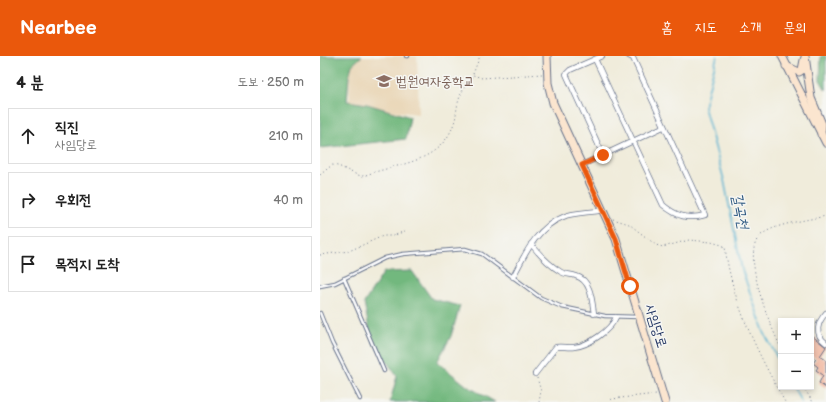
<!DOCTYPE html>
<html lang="ko">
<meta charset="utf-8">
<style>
:root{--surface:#fff;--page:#f6f6f6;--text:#222;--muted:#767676;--line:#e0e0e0;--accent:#ea580c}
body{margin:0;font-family:"Balsamiq Sans","Poor Story",sans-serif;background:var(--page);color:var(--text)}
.controls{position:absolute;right:12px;bottom:12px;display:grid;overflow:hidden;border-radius:0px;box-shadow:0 2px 6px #0003}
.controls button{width:36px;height:36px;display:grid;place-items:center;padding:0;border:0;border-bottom:1px solid var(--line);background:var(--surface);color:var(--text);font:20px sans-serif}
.stop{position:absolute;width:12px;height:12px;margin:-9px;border:3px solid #ea580c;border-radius:50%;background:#fff}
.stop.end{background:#ea580c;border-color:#fff;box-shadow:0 1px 4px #0008}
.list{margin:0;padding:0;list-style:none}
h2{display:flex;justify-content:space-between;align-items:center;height:52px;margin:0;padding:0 16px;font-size:17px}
h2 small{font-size:13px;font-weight:400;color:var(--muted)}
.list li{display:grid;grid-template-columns:26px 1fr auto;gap:12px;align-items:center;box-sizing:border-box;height:56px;margin:0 8px 8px;padding:0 8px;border:1px solid var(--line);border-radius:0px}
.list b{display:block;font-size:15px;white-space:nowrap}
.list p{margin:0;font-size:13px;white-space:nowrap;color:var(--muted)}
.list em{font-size:13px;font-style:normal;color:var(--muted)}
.icon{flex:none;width:22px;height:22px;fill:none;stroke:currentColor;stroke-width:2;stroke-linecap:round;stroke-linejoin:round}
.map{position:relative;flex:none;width:506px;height:346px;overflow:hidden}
header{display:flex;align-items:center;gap:24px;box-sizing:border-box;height:56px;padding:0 20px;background:var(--accent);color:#fff}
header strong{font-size:19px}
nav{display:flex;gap:22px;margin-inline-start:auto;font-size:14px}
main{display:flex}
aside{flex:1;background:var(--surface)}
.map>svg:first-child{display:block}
</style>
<header>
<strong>Nearbee</strong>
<nav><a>홈</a><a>지도</a><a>소개</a><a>문의</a></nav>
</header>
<main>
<aside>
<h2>4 분<small>도보 · 250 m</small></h2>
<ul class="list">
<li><svg class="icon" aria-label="ahead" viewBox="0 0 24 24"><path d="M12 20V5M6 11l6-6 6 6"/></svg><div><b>직진</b><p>사임당로</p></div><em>210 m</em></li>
<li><svg class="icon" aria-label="right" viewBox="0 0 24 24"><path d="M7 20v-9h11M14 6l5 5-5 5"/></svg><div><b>우회전</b></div><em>40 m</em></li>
<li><svg class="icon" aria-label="arrive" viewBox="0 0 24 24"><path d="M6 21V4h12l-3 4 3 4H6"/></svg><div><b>목적지 도착</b></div></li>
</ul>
</aside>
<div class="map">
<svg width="506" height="346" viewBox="0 0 506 346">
<rect width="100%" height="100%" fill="#f6f6f2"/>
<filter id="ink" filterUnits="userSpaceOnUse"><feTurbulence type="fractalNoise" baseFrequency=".025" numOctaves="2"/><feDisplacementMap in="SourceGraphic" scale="8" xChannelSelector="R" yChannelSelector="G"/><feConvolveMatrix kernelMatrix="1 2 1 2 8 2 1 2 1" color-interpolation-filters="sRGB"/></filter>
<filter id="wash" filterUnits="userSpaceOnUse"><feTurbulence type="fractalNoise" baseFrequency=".012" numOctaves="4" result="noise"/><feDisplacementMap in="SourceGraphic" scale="16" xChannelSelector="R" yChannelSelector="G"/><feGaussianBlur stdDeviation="0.9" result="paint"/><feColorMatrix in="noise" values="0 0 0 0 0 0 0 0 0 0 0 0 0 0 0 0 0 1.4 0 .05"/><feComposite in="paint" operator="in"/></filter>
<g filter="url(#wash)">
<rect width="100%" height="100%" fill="#f0ecdb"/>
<polygon fill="#ead8ba" points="29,0 97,0 99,58 30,50"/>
<g fill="#72b87e" stroke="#46746e">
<polygon points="0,0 42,0 32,9 29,20 27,45 47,48 90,61 86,83 0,92"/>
<polygon points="501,0 506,0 506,34 500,24"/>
<polygon points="92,215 112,243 140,250 131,280 117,306 147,330 175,346 70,346 77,320 54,288 50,277 44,247 64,216"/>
</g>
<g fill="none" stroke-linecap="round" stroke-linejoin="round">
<g stroke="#55b3d3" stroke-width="1.5">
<polyline points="397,0 384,51 404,124 422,214 444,276 461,309"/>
<polyline points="473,331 481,346"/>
</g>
</g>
<g id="blocks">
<polygon fill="#f1b198" points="491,279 506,291 500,300 506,304 506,332 499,327 503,319 496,314 498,311 493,307 496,303 491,299"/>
</g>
</g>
<g filter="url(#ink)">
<use href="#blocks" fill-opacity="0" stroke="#66718a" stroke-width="1"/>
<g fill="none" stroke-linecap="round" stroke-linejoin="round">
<g stroke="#66718a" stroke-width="4.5">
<g id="service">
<polyline points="86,0 88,0"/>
<polyline points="24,222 64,315"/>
<polyline points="0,230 15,227 65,202 83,198 145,193 162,198 221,242 242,251 285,260 319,261"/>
<polyline points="0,257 12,287 40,343"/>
</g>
</g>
<g stroke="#66718a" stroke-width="6">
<g id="minor">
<polyline points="282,0 250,14 246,18 283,99"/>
<path d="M275 3 343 149C356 160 368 164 385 159L313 2 309 0"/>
<polyline points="262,109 343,71"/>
<path d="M211 188C219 198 229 209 241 216 246 219 251 218 256 220 271 224 272 244 274 258"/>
<path d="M193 221C205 198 217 171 243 161 253 156 271 157 283 154"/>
<path d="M506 257C497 267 494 278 506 287"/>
<path d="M215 318 236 291C242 290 248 292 254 291 268 290 291 274 296 261"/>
</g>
</g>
<g stroke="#66718a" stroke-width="9">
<g id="secondary">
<polyline points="227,0 228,27 233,47 296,183 345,346"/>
<polyline points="462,0 506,87"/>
<polyline points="485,0 491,42 502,68 501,78"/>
<polyline points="466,10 479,16 482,14 484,4"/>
</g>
</g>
<g stroke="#66718a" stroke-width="1" stroke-dasharray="1 3" stroke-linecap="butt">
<polyline points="153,18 160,0"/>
<path d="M0 119 12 109C24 110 32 119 43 120 77 107 121 108 134 67 136 62 136 57 137 52 139 39 145 29 153 19L162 22 222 18"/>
<path d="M293 163 309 168 336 189 343 191 369 184 391 186 402 189 405 191C412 246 438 298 465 346"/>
<polyline points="0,199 29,195 63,180 73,180 85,175"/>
<path d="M461 292C451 271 421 201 439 181 451 168 488 164 506 160"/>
<polyline points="217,322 221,335 219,346"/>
<polyline points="483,331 493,346"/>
<polyline points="288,346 292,343 336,338"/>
</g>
<use href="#service" stroke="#fff" stroke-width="2.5"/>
<use href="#minor" stroke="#fff" stroke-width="4.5"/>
<use href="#secondary" stroke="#fbe5cf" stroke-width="7"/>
</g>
</g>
<g fill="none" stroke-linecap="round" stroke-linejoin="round" filter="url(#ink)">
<polyline stroke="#ea580c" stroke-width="5" points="283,99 262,109 296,183 310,230"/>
</g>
<defs>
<g id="school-bare" transform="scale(1.2)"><path d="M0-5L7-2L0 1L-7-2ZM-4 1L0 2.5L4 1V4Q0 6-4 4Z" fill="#8d6e63" stroke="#f6f6f2" stroke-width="2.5" paint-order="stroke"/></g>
</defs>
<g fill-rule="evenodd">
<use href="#school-bare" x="64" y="25"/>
</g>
<g text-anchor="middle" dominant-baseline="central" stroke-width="3" stroke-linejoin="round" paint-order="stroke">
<g font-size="14" fill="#785e54" stroke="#f6f6f2" text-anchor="start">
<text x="76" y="25">법원여자중학교</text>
</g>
<g font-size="14" fill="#1b2f5e" stroke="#f6f6f2">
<text transform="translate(336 270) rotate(73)">사임당로</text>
</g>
<g font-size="15" font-style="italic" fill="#2c5781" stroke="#f6f6f2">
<text transform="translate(420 155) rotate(79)">갈곡천</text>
</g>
</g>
</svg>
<div class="controls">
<button>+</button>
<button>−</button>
</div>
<div class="stop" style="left:310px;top:230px"></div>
<div class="stop end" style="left:283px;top:99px"></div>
</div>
</main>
